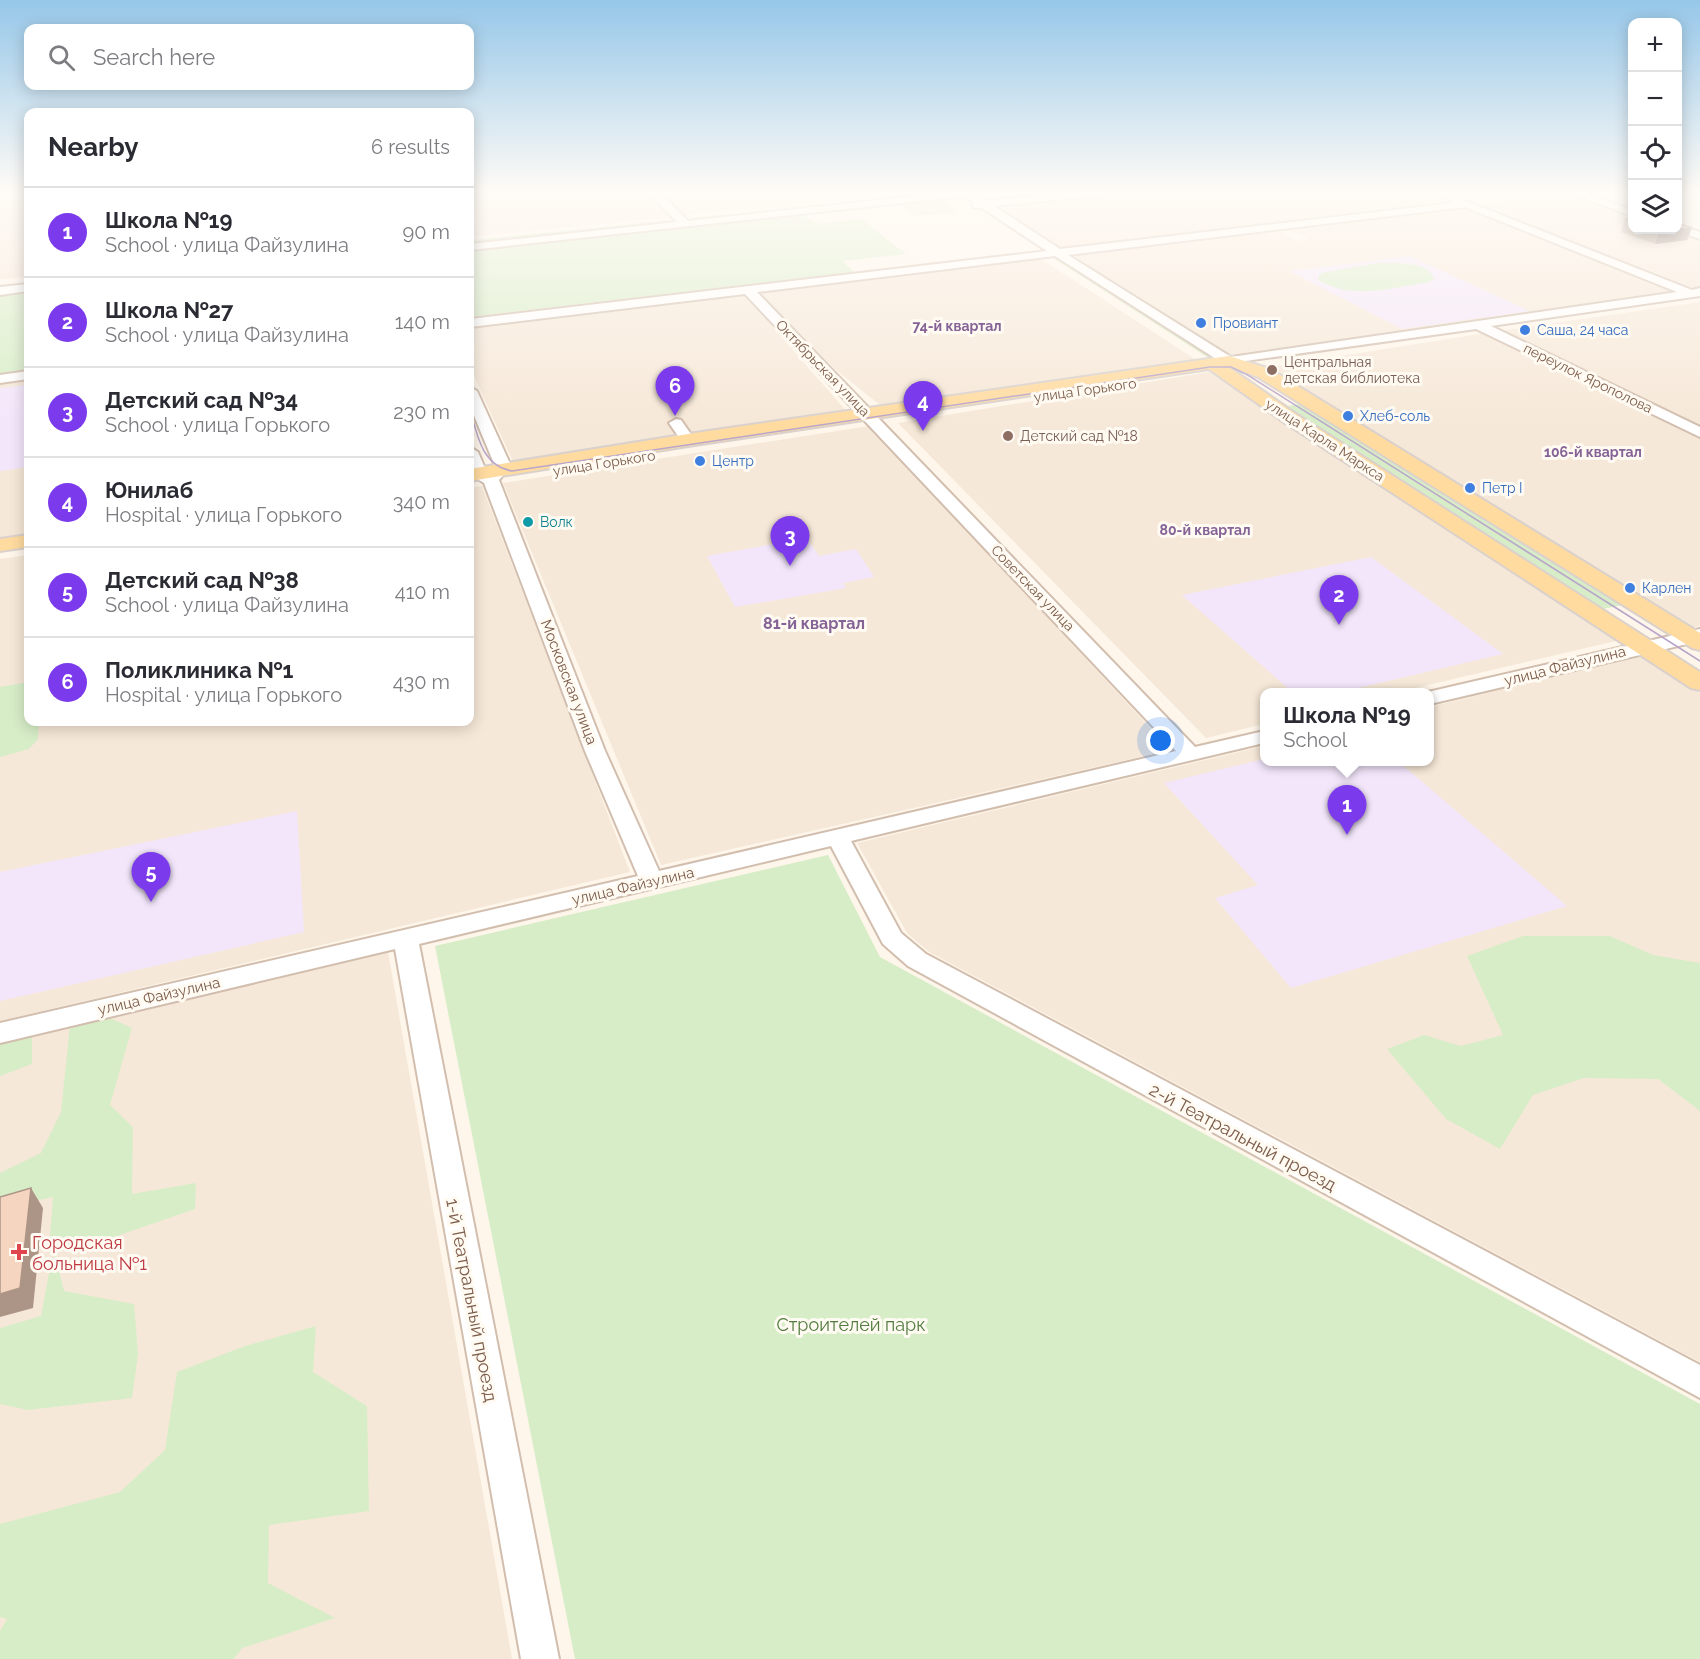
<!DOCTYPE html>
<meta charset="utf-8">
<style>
:root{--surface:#fff;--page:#f2f2f3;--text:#2b2b33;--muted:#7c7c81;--line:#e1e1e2;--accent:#7c3aed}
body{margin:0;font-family:Raleway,sans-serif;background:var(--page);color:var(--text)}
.controls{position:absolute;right:18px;top:18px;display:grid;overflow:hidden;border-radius:12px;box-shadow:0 3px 15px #0003}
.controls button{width:54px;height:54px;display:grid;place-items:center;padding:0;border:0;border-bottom:2px solid var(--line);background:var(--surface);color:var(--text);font:30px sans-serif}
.you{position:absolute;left:1161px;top:741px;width:21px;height:21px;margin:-15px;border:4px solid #fff;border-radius:50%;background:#1a73e8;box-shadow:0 0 0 9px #1a73e833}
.badge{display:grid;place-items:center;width:39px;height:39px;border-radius:50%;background:var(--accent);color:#fff;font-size:20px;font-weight:700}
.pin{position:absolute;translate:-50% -50px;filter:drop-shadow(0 2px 3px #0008)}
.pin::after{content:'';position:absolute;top:32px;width:21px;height:18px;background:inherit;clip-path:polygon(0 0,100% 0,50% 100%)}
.popup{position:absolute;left:1260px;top:688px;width:174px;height:78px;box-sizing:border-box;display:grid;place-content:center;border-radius:12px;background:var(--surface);filter:drop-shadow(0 2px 4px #0005);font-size:20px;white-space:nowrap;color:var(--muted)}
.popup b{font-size:22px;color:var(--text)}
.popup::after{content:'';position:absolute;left:50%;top:100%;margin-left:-12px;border:12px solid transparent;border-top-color:var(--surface)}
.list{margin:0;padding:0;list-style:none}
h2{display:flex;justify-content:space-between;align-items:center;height:78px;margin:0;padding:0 24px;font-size:26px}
h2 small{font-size:20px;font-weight:400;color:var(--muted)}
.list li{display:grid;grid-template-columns:39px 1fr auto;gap:18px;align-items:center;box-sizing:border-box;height:90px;padding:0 24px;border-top:2px solid var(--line)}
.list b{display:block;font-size:22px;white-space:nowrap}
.list p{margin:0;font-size:20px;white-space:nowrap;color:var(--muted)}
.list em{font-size:20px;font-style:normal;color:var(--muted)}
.icon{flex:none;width:33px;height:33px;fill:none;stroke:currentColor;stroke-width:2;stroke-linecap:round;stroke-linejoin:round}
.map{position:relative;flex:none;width:1700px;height:1659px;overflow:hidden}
.search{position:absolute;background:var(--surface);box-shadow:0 3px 15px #0003;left:24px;top:24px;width:450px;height:66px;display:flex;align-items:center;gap:15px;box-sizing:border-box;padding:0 21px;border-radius:12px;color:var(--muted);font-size:22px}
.panel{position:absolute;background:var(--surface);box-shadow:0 3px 15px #0003;left:24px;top:108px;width:450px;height:618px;border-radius:12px}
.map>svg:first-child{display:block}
</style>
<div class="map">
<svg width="1700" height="1659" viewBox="0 0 1700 1659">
<rect width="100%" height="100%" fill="#fef6ea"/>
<g fill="#f6e8d8">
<polygon points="0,192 28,192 28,277 0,279"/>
<polygon points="470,192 648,192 671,217 470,237"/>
<polygon points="661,192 911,192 684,215"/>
<polygon points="1124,192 1430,192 1456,203 1059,250 991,207"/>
<polygon points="1444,192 1567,192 1632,215 1632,230 1674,230 1700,239 1700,288 1691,290 1477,205 1502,203 1502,200 1468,202"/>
<polygon points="1465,206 1679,292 1232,357 1066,254 1275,229 1296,240 1305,241 1308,238 1287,228"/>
<polygon points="1038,257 1201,363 884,408 836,370 757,290"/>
<polygon points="742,292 848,413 514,464 470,367 470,326"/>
<polygon points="1700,302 1700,427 1500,331"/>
<polygon points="1486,333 1700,438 1700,626 1690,628 1265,368"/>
<polygon points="1209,372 1620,640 1398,692 1264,692 1264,724 1206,738 898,423"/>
<polygon points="28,378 28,536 0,540 0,382"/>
<polygon points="869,426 1171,750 661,865 503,483"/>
<polygon points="482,486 630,872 0,1021 0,559 28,555 28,722 470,722 470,488"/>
<polygon points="1644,656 1700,693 1700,1362 929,952 907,933 857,843 1264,746 1264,762 1430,762 1430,707"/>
<polygon points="388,952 512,1659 0,1659 0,1045"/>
</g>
<g fill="#f3e6fb">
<polygon points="1410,256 1530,311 1402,329 1289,271"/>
<polygon points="28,385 28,467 0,471 0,388"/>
<polygon points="807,538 819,556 856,549 874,577 843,583 846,588 735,607 707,556"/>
<polygon points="1371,557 1503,654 1341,692 1292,692 1182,595"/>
<polygon points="1264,759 1264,762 1399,762 1567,906 1291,988 1215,898 1258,885 1164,783"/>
<polygon points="297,811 304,932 0,1001 0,872"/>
</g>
<g fill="#d7edc7">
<polygon points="938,199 957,212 915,216 898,203"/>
<polygon points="861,201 865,204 694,221 691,218"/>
<polygon points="803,214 816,224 861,219 906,254 843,261 854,272 470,317 470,249"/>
<polygon points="669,220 673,224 470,245 470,240"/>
<polygon points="1054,255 1216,358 1210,359 1050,256"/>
<path d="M1379 263C1395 263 1427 261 1434 278L1429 282C1394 287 1352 301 1319 280L1318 276 1322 273Z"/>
<polygon points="28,291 28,371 0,374 0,294"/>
<polygon points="1305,403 1627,604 1598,610 1283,407"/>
<polygon points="28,682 28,722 39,722 38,739 29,749 0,757 0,687"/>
<polygon points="828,855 880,957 1700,1404 1700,1659 575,1659 435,946"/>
<polygon points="1523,936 1610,936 1653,955 1700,963 1700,1111 1658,1079 1584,1078 1533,1095 1500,1149 1446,1119 1387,1049 1424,1035 1461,1046 1503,1035 1467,956"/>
<polygon points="101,1014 132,1028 110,1105 133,1127 132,1194 196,1183 195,1209 111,1238 49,1249 53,1197 0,1208 0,1173 41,1153 61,1112 70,1024"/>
<polygon points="32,1029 32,1064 0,1076 0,1037"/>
<polygon points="55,1255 64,1291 134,1304 138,1354 132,1398 28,1410 0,1404 0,1328 41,1316 50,1268"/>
<polygon points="316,1326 313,1372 367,1406 369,1511 269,1525 268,1583 335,1618 242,1648 234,1659 0,1659 0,1631 7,1619 0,1617 0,1524 120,1492 165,1450 177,1372 245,1346"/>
</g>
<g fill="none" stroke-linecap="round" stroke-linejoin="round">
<g stroke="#d2beae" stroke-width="4">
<g id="minor">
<path d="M648 192H659L688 221 952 192H972L986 201 1073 192H1112L1107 195 994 206 1060 249 1453 203 1448 199 1453 196 1692 290 1700 288V296L1491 326 1700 427V437L1476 329 1224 364 1055 256 757 292 1195 747 1264 731V743L851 841 901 933 926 954 1700 1365V1398L908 966 883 944 831 846 419 944 559 1659H521L395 949 0 1043V1023L638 876 585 751 484 483C468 474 468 464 470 447L478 452 486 471 489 473 495 466 470 406V387L477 391 511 466 499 480 605 751 659 871 1176 751 745 294 470 327V319L1047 251 982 208 973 207 972 205 974 203 965 196 470 250V244L677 222ZM1465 207 1677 292 1231 357 1068 255Z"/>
<polygon points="1568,192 1584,192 1632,210 1632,216"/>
<polygon points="1678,225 1700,232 1700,239 1674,230 1678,230"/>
<polygon points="28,284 28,291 0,295 0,287"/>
<polygon points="28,371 28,379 0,383 0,375"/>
<polygon points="676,419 681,420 695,440 693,443 683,443 669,423"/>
<polygon points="1700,629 1700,641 1430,704 1428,692"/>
</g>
</g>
<g stroke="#dad1cc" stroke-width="4">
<g id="major">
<polygon points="1229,356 1270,369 1700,633 1700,650 1692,648 1258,377 1227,366 1296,414 1700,672 1700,690 1691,688 1284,422 1209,369 688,446 470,481 470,469 688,434"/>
<polygon points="28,535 28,547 0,551 0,539"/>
</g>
</g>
<use href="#minor" fill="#fff" fill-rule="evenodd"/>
<use href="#major" fill="#ffdba0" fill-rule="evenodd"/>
<path stroke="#b9a6ca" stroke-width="1.5" d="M470 409C477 435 482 466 512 471L1210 367H1231L1246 374 1700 661"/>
</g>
<polygon fill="#d3b7a5" points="1625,219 1632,219 1632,230 1677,230 1692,228 1687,240 1655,244 1621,232"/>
<g fill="#ac9586">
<polygon points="1692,228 1687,240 1655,244 1659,232"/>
<polygon points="31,1188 43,1208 33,1308 0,1317 0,1294"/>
</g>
<g fill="#f5d5c0" stroke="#ac9586" stroke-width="1.5">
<polygon points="1625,219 1632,219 1632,222"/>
<polygon points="1677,223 1692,228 1677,229"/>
<polygon points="1653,230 1677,230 1659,232"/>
<polygon points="31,1188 20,1288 0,1294 0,1197"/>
</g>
<linearGradient id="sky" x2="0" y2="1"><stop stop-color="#96c7e9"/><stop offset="0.45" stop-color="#fffbf6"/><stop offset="1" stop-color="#fffbf6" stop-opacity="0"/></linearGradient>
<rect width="1700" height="425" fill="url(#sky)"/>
<g fill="#3f7fe0" stroke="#fffaf2" stroke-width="2">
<circle cx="1201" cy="323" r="6"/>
<circle cx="1525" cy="330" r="6"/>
<circle cx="1348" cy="416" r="6"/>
<circle cx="700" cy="461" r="6"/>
<circle cx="1470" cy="488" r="6"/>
<circle cx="1630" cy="588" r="6"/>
</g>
<g fill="#8d6e63" stroke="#fffaf2" stroke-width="2">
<circle cx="1272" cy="370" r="6"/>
<circle cx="1008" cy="436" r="6"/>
</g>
<circle fill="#0f9aa8" stroke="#fffaf2" stroke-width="2" cx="528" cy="522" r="6"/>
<path fill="#e0444e" stroke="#fffaf2" stroke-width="2" d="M16 1243h6v6h6v6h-6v6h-6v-6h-6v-6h6z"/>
<g text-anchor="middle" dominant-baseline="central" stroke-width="6" stroke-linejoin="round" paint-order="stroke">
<g font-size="14" fill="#366cbe" stroke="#fffaf2" text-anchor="start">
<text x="1213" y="323">Провиант</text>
<text x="1537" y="330">Саша, 24 часа</text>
<text x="1360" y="416">Хлеб-соль</text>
<text x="712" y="461">Центр</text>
<text x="1482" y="488">Петр I</text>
<text x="1642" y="588">Карлен</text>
</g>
<g font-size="14" font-weight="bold" fill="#856397" stroke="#fffaf2">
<text x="957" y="326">74-й квартал</text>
<text x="1593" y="452">106-й квартал</text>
<text x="1205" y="530">80-й квартал</text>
</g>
<g font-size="14" fill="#785e54" stroke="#fffaf2" text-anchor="start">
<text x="1284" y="362">Центральная<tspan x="1284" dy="16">детская библиотека</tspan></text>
<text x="1020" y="436">Детский сад №18</text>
</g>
<g font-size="14" fill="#7c5c4a" stroke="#fffaf2">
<text transform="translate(823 368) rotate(46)">Октябрьская улица</text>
<text transform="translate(1588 378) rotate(26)">переулок Ярополова</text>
<text transform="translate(1085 390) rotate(-8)">улица Горького</text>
<text transform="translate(1325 440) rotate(33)">улица Карла Маркса</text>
<text transform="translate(604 463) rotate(-9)">улица Горького</text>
<text transform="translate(1033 588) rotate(46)">Советская улица</text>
</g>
<g font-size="14" fill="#0d838f" stroke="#fffaf2" text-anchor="start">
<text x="540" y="522">Волк</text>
</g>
<g font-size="15" fill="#7c5c4a" stroke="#fffaf2">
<text transform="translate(1565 666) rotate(-14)">улица Файзулина</text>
<text transform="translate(569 682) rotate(69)">Московская улица</text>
<text transform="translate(633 886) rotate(-13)">улица Файзулина</text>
<text transform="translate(159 996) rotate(-13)">улица Файзулина</text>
</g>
<g font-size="16" font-weight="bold" fill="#856397" stroke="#fffaf2">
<text x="814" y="623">81-й квартал</text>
</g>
<g font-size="18" fill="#7c5c4a" stroke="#fffaf2">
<text transform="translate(1243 1137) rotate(28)">2-й Театральный проезд</text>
<text transform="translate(472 1300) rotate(79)">1-й Театральный проезд</text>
</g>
<g font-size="18" fill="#be3a42" stroke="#fffaf2" text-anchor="start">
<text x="32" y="1242">Городская<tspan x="32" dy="21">больница №1</tspan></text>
</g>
<g font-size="18" fill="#517c3f" stroke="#fffaf2">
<text x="851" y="1324">Строителей парк</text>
</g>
</g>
</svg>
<div class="controls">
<button>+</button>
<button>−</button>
<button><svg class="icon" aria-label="locate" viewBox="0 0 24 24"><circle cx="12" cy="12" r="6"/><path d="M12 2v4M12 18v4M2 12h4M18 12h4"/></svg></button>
<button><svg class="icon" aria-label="layers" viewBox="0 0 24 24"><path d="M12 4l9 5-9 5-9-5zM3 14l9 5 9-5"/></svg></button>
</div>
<div class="you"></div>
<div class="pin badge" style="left:1347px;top:835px">1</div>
<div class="popup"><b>Школа №19</b>School</div>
<div class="pin badge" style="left:1339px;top:625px">2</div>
<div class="pin badge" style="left:790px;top:566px">3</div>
<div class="pin badge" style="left:923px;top:431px">4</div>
<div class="pin badge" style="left:151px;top:902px">5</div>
<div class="pin badge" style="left:675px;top:416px">6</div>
<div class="search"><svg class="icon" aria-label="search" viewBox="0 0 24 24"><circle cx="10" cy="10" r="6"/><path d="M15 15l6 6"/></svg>Search here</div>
<section class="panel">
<h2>Nearby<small>6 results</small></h2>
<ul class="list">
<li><span class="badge">1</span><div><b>Школа №19</b><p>School · улица Файзулина</p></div><em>90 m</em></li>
<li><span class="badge">2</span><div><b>Школа №27</b><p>School · улица Файзулина</p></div><em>140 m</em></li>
<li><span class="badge">3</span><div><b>Детский сад №34</b><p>School · улица Горького</p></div><em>230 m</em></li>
<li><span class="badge">4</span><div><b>Юнилаб</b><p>Hospital · улица Горького</p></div><em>340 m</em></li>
<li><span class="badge">5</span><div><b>Детский сад №38</b><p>School · улица Файзулина</p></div><em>410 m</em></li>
<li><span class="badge">6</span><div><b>Поликлиника №1</b><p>Hospital · улица Горького</p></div><em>430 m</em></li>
</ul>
</section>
</div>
